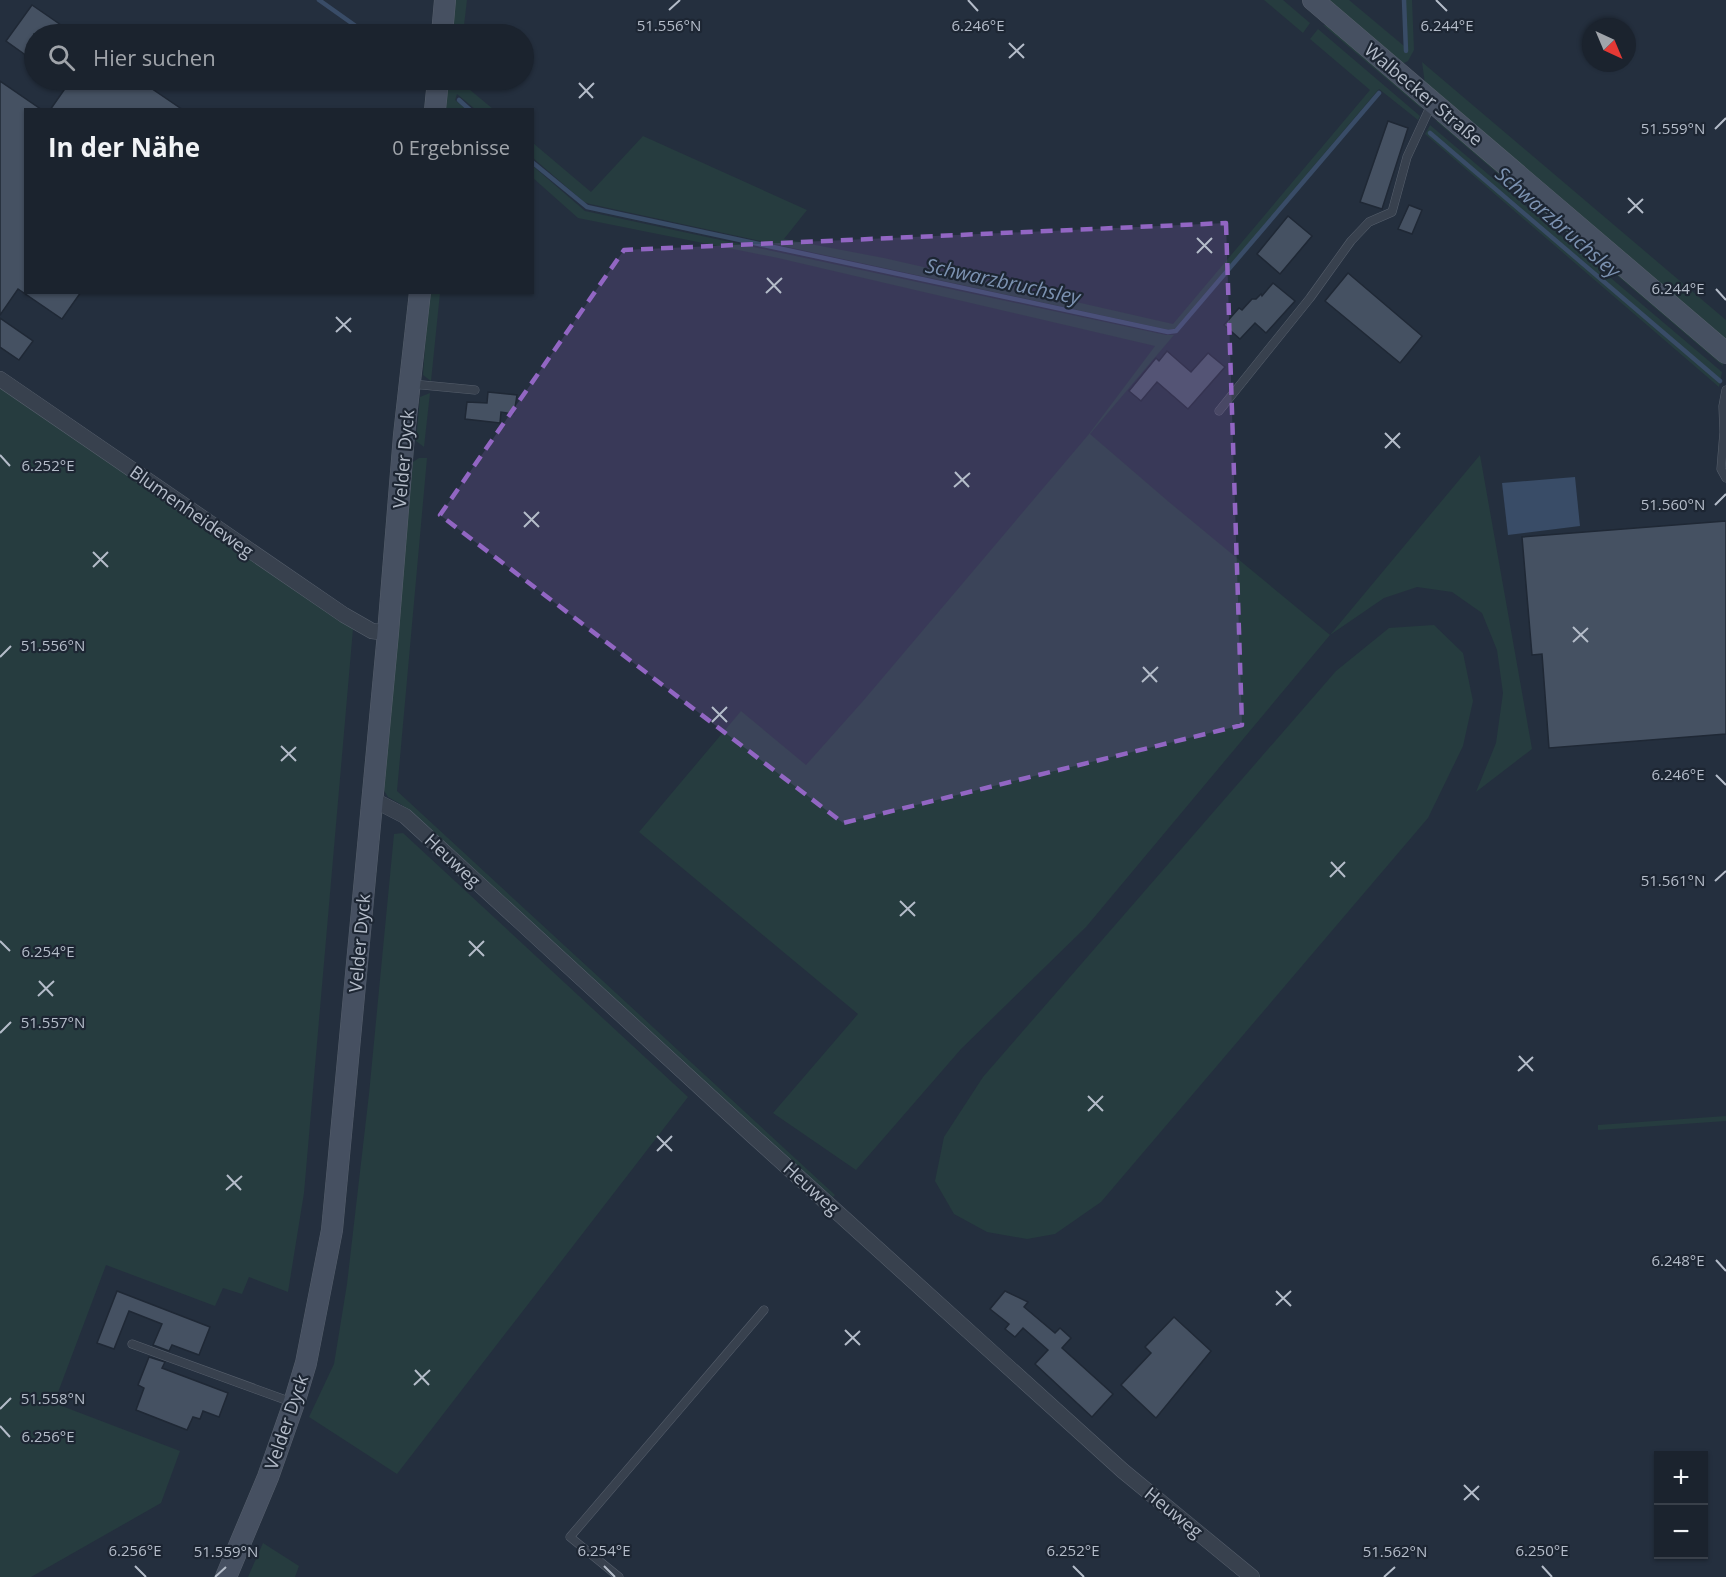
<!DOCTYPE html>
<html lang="de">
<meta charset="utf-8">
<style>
:root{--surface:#1b232e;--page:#282f3a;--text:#f1f3f6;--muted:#a0a4aa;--line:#39404a}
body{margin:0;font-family:"Open Sans",sans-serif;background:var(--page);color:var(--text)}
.controls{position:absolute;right:18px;bottom:18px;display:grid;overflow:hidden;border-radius:0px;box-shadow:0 2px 4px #0004}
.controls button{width:54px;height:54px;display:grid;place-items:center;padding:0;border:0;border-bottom:2px solid var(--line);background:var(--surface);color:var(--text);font:30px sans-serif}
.compass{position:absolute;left:1582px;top:18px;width:54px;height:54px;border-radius:50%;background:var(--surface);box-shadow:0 2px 4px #0004;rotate:136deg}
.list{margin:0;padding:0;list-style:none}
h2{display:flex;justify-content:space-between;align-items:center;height:78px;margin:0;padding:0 24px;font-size:26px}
h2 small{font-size:20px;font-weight:400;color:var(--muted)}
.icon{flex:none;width:33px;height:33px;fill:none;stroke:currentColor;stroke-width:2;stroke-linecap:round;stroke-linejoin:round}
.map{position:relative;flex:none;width:1726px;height:1577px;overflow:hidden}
.search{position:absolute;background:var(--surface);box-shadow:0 2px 4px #0004;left:24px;top:24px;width:510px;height:66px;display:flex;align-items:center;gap:15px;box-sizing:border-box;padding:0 21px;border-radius:33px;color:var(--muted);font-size:22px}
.panel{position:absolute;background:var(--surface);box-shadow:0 2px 4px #0004;left:24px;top:108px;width:510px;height:186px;border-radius:0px}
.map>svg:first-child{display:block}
</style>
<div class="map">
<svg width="1726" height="1577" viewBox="0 0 1726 1577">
<rect width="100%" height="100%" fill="#242f3e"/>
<g fill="#263c3f">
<polygon points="455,0 467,0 463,34 452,34"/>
<polygon points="1264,0 1283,0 1310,23 1303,33"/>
<polygon points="1328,0 1349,0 1404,46 1402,0 1412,0 1414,50 1408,61 1402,64"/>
<polygon points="1323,25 1331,26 1420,102 1422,109"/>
<polygon points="1318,29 1420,116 1418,120 1379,89 1176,329 1169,330 590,204 584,202 533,158 533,143 591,192 643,136 807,210 784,239 884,258 1173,324 1370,90 1310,39"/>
<polygon points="1422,62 1726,320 1726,339 1425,84"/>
<polygon points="448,80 458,80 493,109 475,109 457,94 455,100 466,109 446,110"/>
<polygon points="1441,119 1721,356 1723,366 1436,121"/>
<polygon points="1430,125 1722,372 1719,387 1425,134"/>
<polygon points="533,166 585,211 1166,335 1174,335 1090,434 1169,502 1330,635 1480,455 1532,749 1476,792 1496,743 1503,693 1497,650 1482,613 1452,592 1417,587 1384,598 1330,635 1086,927 961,1049 856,1170 773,1113 858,1014 639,832 741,711 806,765 863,701 1089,434 1155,346 778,258 578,218 533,178"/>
<polygon points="429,293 440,293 431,381 423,375"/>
<polygon points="0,385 353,629 304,1193 288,1292 249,1277 242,1294 223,1288 215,1306 106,1265 54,1403 180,1451 161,1503 31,1577 0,1577"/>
<polygon points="430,393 424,447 416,441 420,397"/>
<polygon points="419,458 427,458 397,791 835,1195 833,1197 814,1183 544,939 402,805 388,797 383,789 413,462"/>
<polygon points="1434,625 1463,653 1473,701 1463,746 1428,818 1101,1202 1055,1234 1027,1239 987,1232 954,1214 935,1181 944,1137 983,1077 1336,671 1389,628"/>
<polygon points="403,833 688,1097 397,1474 309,1417 334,1364 347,1284 369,1094 394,834"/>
<polygon points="1726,1116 1726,1121 1598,1130 1598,1125"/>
<polygon points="263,1543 299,1566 295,1577 248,1577"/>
</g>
<polygon fill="#394c67" points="1575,477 1580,526 1508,535 1502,483"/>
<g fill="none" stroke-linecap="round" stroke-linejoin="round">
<g stroke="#394c67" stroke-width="4.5">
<polyline points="319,0 367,34"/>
<polyline points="1404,0 1406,51"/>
<polyline points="459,100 470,110"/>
<polyline points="1430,133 1720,381"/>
<polyline points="532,162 587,207 1168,332 1176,331 1379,93"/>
</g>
</g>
<g fill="#455162" stroke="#1f2835" stroke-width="1.5">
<polygon points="32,5 74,34 34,34 34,61 6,41"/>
<polygon points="71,80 139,80 183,110 50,110"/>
<polygon points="0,81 42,110 26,110 26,292 81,292 62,319 18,289 0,315"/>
<polygon points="1388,121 1408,128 1382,209 1360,202"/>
<polygon points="1409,205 1422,210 1412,234 1398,229"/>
<polygon points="1288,216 1312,236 1280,274 1257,254"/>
<polygon points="1348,273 1422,336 1400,363 1325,301"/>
<polygon points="1273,283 1295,301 1266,333 1255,323 1240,339 1224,325 1239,308 1242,310 1252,299 1256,299 1261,294 1262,296"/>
<polygon points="0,318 33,341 19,360 0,347"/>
<polygon points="1167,351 1191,372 1208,353 1225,367 1188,409 1157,382 1141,401 1129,391 1156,358 1159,361"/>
<polygon points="488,392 517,395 514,414 501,412 500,423 465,419 467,402 487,403"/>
<polygon points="1726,521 1726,734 1549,748 1542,654 1532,655 1522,537"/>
<polygon points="117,1291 210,1327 199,1355 172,1345 169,1351 153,1345 162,1324 129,1311 114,1349 97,1343"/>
<polygon points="1005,1291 1028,1302 1024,1307 1055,1333 1060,1328 1071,1338 1062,1348 1113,1394 1092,1417 1035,1364 1048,1350 1023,1328 1015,1337 1005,1329 1009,1324 990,1309"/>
<polygon points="1174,1317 1211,1351 1156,1418 1121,1385 1151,1353 1145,1347"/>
<polygon points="149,1357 165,1362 162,1368 228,1393 219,1417 203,1411 200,1419 193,1417 187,1430 136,1410 144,1388 138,1385"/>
</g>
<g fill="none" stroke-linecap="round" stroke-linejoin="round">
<g stroke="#565f6c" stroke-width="9">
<g id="service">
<polyline points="412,384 475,390"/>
<polyline points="1726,390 1723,406 1724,432 1721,469 1726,478"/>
<polyline points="1219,411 1310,298 1351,241 1369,222 1392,212 1407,157 1432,103"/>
<polyline points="132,1344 294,1403"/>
<polyline points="619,1577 570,1537 764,1310"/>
</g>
</g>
<g stroke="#565f6c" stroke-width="16">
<g id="minor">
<polyline points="0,379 344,615 372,631 388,633"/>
<polyline points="372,799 405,816 753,1136 1123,1471 1252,1577"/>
</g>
</g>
<g stroke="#565f6c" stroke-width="22">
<g id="secondary">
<polyline points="1313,0 1726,353"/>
<polyline points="442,34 445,0"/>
<polyline points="435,110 438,80"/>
<polyline points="226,1577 268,1477 294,1403 306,1363 332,1230 388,633 404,435 420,292"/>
</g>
</g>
<use href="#service" stroke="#38414e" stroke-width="8"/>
<use href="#minor" stroke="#38414e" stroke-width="15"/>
<use href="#secondary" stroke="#465061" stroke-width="21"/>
</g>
<path fill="#9266c3" fill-opacity="0.2" stroke="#9266c3" stroke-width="4.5" stroke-dasharray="12 8" stroke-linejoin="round" d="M1226 223 1242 725 843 823 440 515 624 250Z"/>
<path fill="none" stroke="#b4bcc9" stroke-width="2" d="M968 0 978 11M1436 0 1447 11M669 10 680 0M1009 43 1024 58M1009 58 1024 44M579 83 593 98M579 98 594 83M1715 129 1726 118M1628 198 1643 213M1628 213 1643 199M1197 238 1212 253M1197 253 1212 238M767 278 781 293M1716 289 1726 300M766 293 782 278M336 317 351 332M336 332 351 318M1385 433 1400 448M1385 448 1400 433M0 455 10 466M955 472 969 487M954 487 970 473M1715 505 1726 494M524 512 539 527M524 527 539 512M93 552 108 567M93 567 108 552M1573 627 1588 642M1573 642 1588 628M0 657 11 646M1143 667 1157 682M1142 682 1158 667M712 707 727 722M712 722 727 707M281 746 296 761M281 761 296 747M1716 775 1726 785M1331 862 1345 877M1330 877 1345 862M1715 881 1726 871M900 901 915 916M900 916 915 902M0 941 10 951M469 941 484 956M469 956 484 941M39 981 53 996M38 996 54 981M0 1033 11 1022M1519 1056 1533 1071M1518 1071 1533 1057M1088 1096 1103 1111M1088 1111 1103 1096M657 1136 672 1151M657 1151 672 1136M227 1175 241 1190M226 1190 242 1176M1716 1260 1726 1271M1276 1291 1291 1306M1276 1305 1291 1291M845 1330 860 1345M845 1345 860 1331M415 1370 429 1385M414 1385 430 1370M0 1409 11 1398M0 1426 10 1437M1464 1485 1479 1500M1464 1500 1479 1486M135 1566 146 1577M604 1566 615 1577M1073 1566 1084 1577M1542 1566 1552 1577M215 1577 226 1567M1384 1577 1395 1567"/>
<g text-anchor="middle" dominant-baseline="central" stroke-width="4.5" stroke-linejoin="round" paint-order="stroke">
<g font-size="18" fill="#b4bcc9" stroke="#1d2633">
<text transform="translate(1424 94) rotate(40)">Walbecker Straße</text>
<text transform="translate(403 459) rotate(-85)">Velder Dyck</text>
<text transform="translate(192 511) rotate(35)">Blumenheideweg</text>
<text transform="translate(453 860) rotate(43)">Heuweg</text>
<text transform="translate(359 943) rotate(-85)">Velder Dyck</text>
<text transform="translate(812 1188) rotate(42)">Heuweg</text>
<text transform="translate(286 1422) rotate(-71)">Velder Dyck</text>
<text transform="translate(1174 1512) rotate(39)">Heuweg</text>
</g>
<g font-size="20" font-style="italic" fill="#7c92b1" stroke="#1d2633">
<text transform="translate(1558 222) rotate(41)">Schwarzbruchsley</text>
<text transform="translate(1003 281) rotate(12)">Schwarzbruchsley</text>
</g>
</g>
<g font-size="15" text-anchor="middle" fill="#b4bcc9" stroke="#1d2633" stroke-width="4.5" stroke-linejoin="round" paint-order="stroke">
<text x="669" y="31">51.556°N</text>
<text x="978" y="31">6.246°E</text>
<text x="1447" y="31">6.244°E</text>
<text x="1673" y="134">51.559°N</text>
<text x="1678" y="294">6.244°E</text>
<text x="48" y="471">6.252°E</text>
<text x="1673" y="510">51.560°N</text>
<text x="53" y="651">51.556°N</text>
<text x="1678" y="780">6.246°E</text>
<text x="1673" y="886">51.561°N</text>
<text x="48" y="957">6.254°E</text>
<text x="53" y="1028">51.557°N</text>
<text x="1678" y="1266">6.248°E</text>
<text x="53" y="1404">51.558°N</text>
<text x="48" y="1442">6.256°E</text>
<text x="135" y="1556">6.256°E</text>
<text x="604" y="1556">6.254°E</text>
<text x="1073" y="1556">6.252°E</text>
<text x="1542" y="1556">6.250°E</text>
<text x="226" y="1557">51.559°N</text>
<text x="1395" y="1557">51.562°N</text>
</g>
</svg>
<div class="controls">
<button>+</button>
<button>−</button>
</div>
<svg class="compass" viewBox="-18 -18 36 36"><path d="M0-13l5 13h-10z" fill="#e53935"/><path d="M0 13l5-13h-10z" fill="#a0a4aa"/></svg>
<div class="search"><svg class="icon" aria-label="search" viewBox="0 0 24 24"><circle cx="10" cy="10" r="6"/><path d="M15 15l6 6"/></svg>Hier suchen</div>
<section class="panel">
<h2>In der Nähe<small>0 Ergebnisse</small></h2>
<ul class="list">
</ul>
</section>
</div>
